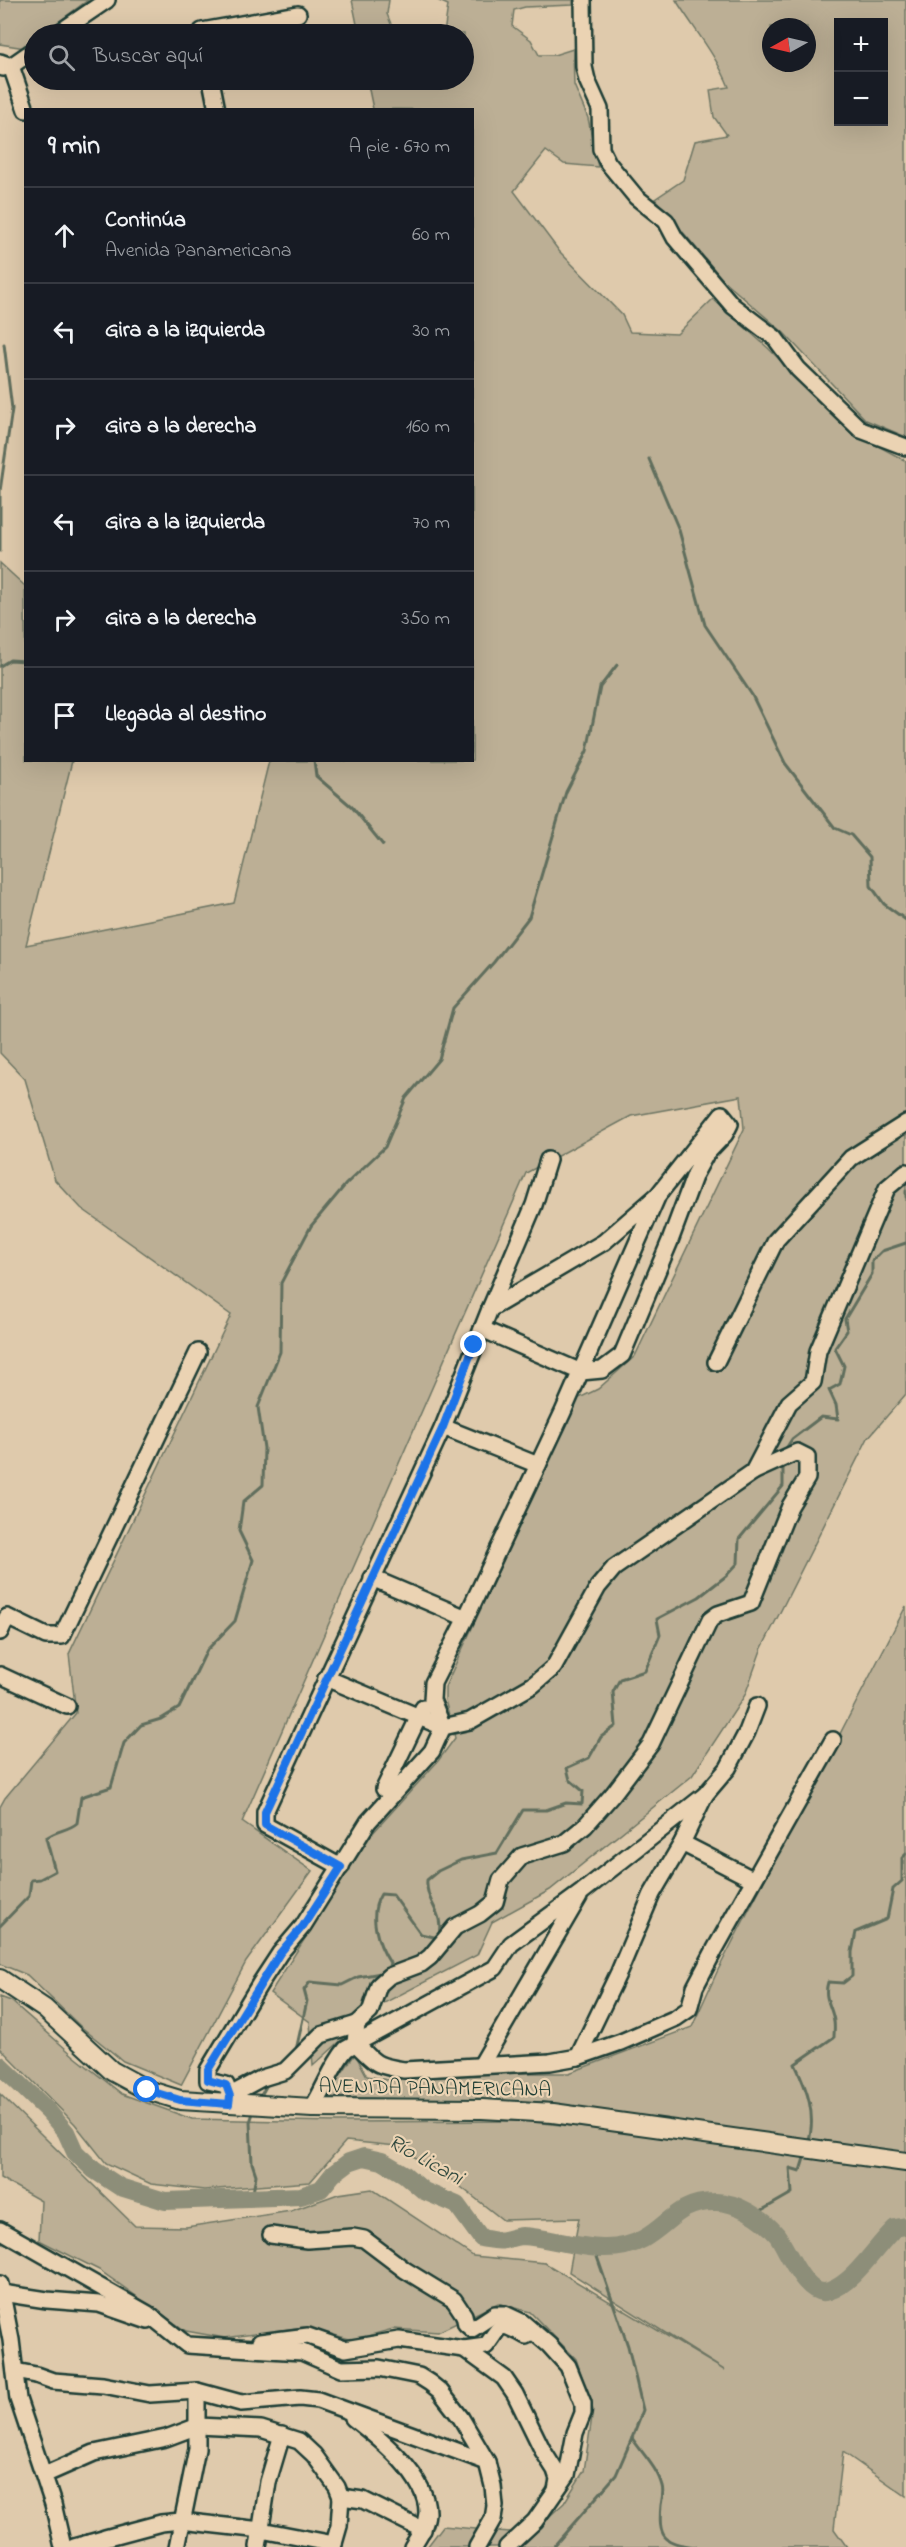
<!DOCTYPE html>
<html lang="es">
<meta charset="utf-8">
<style>
:root{--surface:#171b24;--page:#20242c;--text:#f1f3f6;--muted:#9ea1a6;--line:#363941}
body{margin:0;font-family:"Indie Flower",sans-serif;background:var(--page);color:var(--text)}
.controls{position:absolute;right:18px;top:18px;display:grid;overflow:hidden;border-radius:0px;box-shadow:0 6px 24px #0002}
.controls button{width:54px;height:54px;display:grid;place-items:center;padding:0;border:0;border-bottom:2px solid var(--line);background:var(--surface);color:var(--text);font:30px sans-serif}
.compass{position:absolute;left:762px;top:18px;width:54px;height:54px;border-radius:50%;background:var(--surface);box-shadow:0 6px 24px #0002;rotate:262deg}
.stop{position:absolute;width:18px;height:18px;margin:-14px;border:4px solid #1a73e8;border-radius:50%;background:#fff}
.stop.end{background:#1a73e8;border-color:#fff;box-shadow:0 2px 6px #0008}
.list{margin:0;padding:0;list-style:none}
h2{display:flex;justify-content:space-between;align-items:center;height:78px;margin:0;padding:0 24px;font-size:26px}
h2 small{font-size:20px;font-weight:400;color:var(--muted)}
.list li{display:grid;grid-template-columns:39px 1fr auto;gap:18px;align-items:center;box-sizing:border-box;height:96px;padding:0 24px;border-top:2px solid var(--line)}
.list b{display:block;font-size:22px;white-space:nowrap}
.list p{margin:0;font-size:20px;white-space:nowrap;color:var(--muted)}
.list em{font-size:20px;font-style:normal;color:var(--muted)}
.icon{flex:none;width:33px;height:33px;fill:none;stroke:currentColor;stroke-width:2;stroke-linecap:round;stroke-linejoin:round}
.map{position:relative;flex:none;width:906px;height:2547px;overflow:hidden}
.search{position:absolute;background:var(--surface);box-shadow:0 6px 24px #0002;left:24px;top:24px;width:450px;height:66px;display:flex;align-items:center;gap:15px;box-sizing:border-box;padding:0 21px;border-radius:33px;color:var(--muted);font-size:22px}
.panel{position:absolute;background:var(--surface);box-shadow:0 6px 24px #0002;left:24px;top:108px;width:450px;height:654px;border-radius:0px}
.map>svg:first-child{display:block}
</style>
<div class="map">
<svg width="906" height="2547" viewBox="0 0 906 2547">
<rect width="100%" height="100%" fill="#dfcaac"/>
<filter id="ink" filterUnits="userSpaceOnUse"><feTurbulence type="fractalNoise" baseFrequency=".0167" numOctaves="2"/><feDisplacementMap in="SourceGraphic" scale="12" xChannelSelector="R" yChannelSelector="G"/><feConvolveMatrix kernelMatrix="1 2 1 2 8 2 1 2 1" color-interpolation-filters="sRGB"/></filter>
<g filter="url(#ink)">
<g fill="#bcaf95" stroke="#6e7664" stroke-width="1.5" fill-rule="evenodd">
<polygon points="0,0 88,0 42,34 34,34 34,40 25,48 0,44"/>
<polygon points="352,0 389,0 387,14 395,34 359,34"/>
<polygon points="437,0 573,0 573,5 525,7 514,10 512,26 531,40 539,55 554,55 573,49 574,85 588,118 598,167 564,164 546,151 514,191 559,251 622,315 630,332 677,334 713,299 768,348 852,432 906,461 906,1394 868,1438 761,1650 745,1695 692,1776 550,1890 492,1922 477,1955 380,2005 313,2066 310,2022 270,1993 371,1835 438,1761 455,1738 445,1700 445,1687 577,1399 598,1389 635,1356 744,1129 741,1096 631,1116 526,1173 242,1822 312,1871 246,1962 181,2085 123,2061 80,2026 27,1975 0,1964 0,1807 5,1798 76,1713 69,1654 231,1315 81,1208 55,1180 25,1079 0,1053 0,563 25,586 26,760 72,761 26,945 234,903 269,761 472,760 472,110 373,109 367,80 464,80 464,34 444,34 448,5"/>
<path d="M676 0H906V437L866 420 784 333 724 281 655 199 683 180 695 141 727 135 714 117 710 90 729 87C716 55 694 29 676 0ZM838 22H884V122H838ZM771 27H807V63H771Z"/>
<polygon points="906,1606 906,2155 870,2152 543,2102 325,2097 355,2054 367,2076 388,2080 503,2073 569,2073 692,2027 717,1972"/>
<polygon points="0,1997 11,2001 74,2056 122,2094 192,2119 337,2122 524,2121 727,2143 906,2170 906,2496 843,2452 834,2529 847,2547 427,2547 443,2526 530,2534 564,2503 584,2471 593,2410 576,2359 530,2312 498,2303 438,2332 393,2329 353,2340 304,2327 225,2338 186,2331 99,2270 39,2240 41,2201 0,2178 0,2094 135,2226 186,2227 291,2211 338,2194 372,2189 473,2256 545,2263 724,2370 569,2272 579,2218 503,2220 452,2180 397,2146 346,2141 310,2182 204,2190 151,2184 106,2163 75,2124 0,2048"/>
</g>
<g fill="none" stroke-linecap="round" stroke-linejoin="round">
<g stroke="#616e5d" stroke-width="3">
<polyline points="649,459 679,530 705,625 752,695 785,763 835,828 851,835 870,857 871,886 884,904 906,920"/>
<polyline points="0,551 0,491 12,409 4,344"/>
<polyline points="0,666 10,660 26,661"/>
<polyline points="314,760 316,776 352,807 383,845"/>
<polyline points="906,1191 906,1197"/>
<polyline points="785,1450 792,1439 821,1417 838,1419 836,1405 829,1390 840,1384 844,1366 835,1348 847,1331 845,1319 872,1274 872,1261 882,1251 906,1243"/>
<polyline points="906,1775 906,1787"/>
<path d="M0 1926 29 1896 31 1880 40 1879 55 1871 46 1838C56 1830 68 1831 77 1823L81 1797 111 1787 124 1743 141 1725 161 1719 179 1708 207 1650 235 1621 253 1560 239 1531 243 1502 263 1485 264 1448 258 1407 280 1352 281 1283 311 1226 346 1184 385 1147 406 1098 439 1059 453 1008 494 962 529 917 566 792 587 751 600 687 617 665"/>
<path d="M279 2066 296 2050 307 2001 304 1990 310 1982 342 1985 358 1977 387 1972 390 1963C377 1943 368 1915 381 1894L393 1895 421 1934 438 1938C446 1912 425 1904 427 1880L438 1871 461 1860 497 1853 523 1810H546L566 1803 582 1804 583 1791 570 1780 567 1768 589 1758 601 1737 616 1726 613 1692 620 1679 645 1671 660 1635 657 1619 699 1597 726 1576 738 1563 739 1539 783 1486V1465"/>
<polyline points="259,2099 269,2081"/>
<path d="M808 2143C817 2115 807 2089 795 2064L834 2037C834 2032 835 2026 834 2021 832 2006 823 1999 828 1982L843 1983 852 1976V1952L856 1932 887 1919 893 1889 902 1881V1858L906 1854"/>
<polyline points="252,2199 256,2175 252,2163 250,2122 254,2110"/>
<polyline points="752,2216 792,2193 790,2168 800,2171 805,2155"/>
<path d="M594 2248 628 2346 643 2410 632 2438C642 2453 658 2469 662 2486 664 2492 662 2499 661 2505 658 2538 663 2543 696 2547"/>
<polyline points="553,2547 616,2475 632,2438"/>
</g>
<path stroke="#8d8e79" stroke-width="18" d="M0 2065 48 2111 66 2132 75 2152 94 2170 120 2187 165 2201 301 2196 321 2189 333 2174 349 2162 364 2157 382 2161 404 2174 424 2191 457 2205 481 2238C489 2239 497 2242 504 2240 510 2239 516 2236 522 2236 561 2238 605 2260 643 2239 670 2224 678 2202 714 2202 736 2201 763 2218 777 2235 788 2250 806 2300 829 2291 854 2283 876 2246 895 2228L906 2226"/>
<g stroke="#1f3d34" stroke-width="20">
<g id="minor">
<polyline points="583,0 584,67 587,80 600,109 601,149 608,163 636,197 666,221 675,238 733,306 775,338 798,369 861,430 906,447"/>
<polyline points="57,34 107,0"/>
<polyline points="202,34 202,31 298,14"/>
<polyline points="0,62 11,66 26,110"/>
<polyline points="3,68 11,66 34,50"/>
<polyline points="211,80 217,110"/>
<polyline points="490,1309 534,1205 548,1160"/>
<polyline points="716,1362 776,1240 851,1158 906,1123"/>
<polyline points="443,1427 538,1465"/>
<path d="M753 1472 797 1452 807 1457V1478L790 1506 751 1603 718 1614 710 1620 651 1744 613 1794 585 1826 564 1843 522 1856 501 1880 495 1902 480 1914 455 1927 430 1957 421 1964 389 1976 379 1985 370 2012 357 2024 355 2043C377 2064 373 2065 404 2070L550 2062 578 2057 621 2042 676 2018 689 2009 695 1987 715 1949 833 1740"/>
<polyline points="372,1578 466,1618"/>
<polyline points="0,1632 7,1617 46,1636 62,1636 198,1352"/>
<polyline points="0,1675 67,1706"/>
<polyline points="326,1678 443,1727 470,1721 533,1685 554,1667 598,1587 614,1568 753,1472 789,1403 813,1382 818,1351 887,1188 906,1172"/>
<polyline points="384,1789 423,1708"/>
<polyline points="682,1843 752,1879"/>
<polyline points="341,1867 265,1825 265,1812 443,1427 482,1329"/>
<polyline points="578,2057 619,1972 652,1894 682,1843 705,1795 728,1768 747,1732 757,1706"/>
<polyline points="481,2065 579,1897"/>
<polyline points="230,2095 262,2078 285,2071 321,2035 357,2024"/>
<polyline points="229,2104 230,2095 226,2085 208,2081 208,2070 261,1982 280,1953 303,1926 368,1822 432,1751 443,1727 432,1700 433,1683 466,1618 563,1412 658,1195 722,1114 730,1124 725,1134 706,1154 695,1174 670,1241 622,1355 602,1370 581,1372 482,1329 490,1309 604,1242 658,1195"/>
<path d="M312 2108C325 2088 331 2067 346 2049L495 1968 511 1944 582 1892 705 1795"/>
<polyline points="0,2230 148,2314 187,2345 302,2352 341,2369 379,2368 419,2376 430,2383 440,2391 461,2418 487,2462 493,2486 495,2506 493,2519 477,2547"/>
<polyline points="271,2235 307,2240 353,2237 364,2239 405,2270 454,2300 464,2315 466,2324 472,2329 495,2314 505,2314 522,2322 549,2345 568,2366 583,2403 583,2413 575,2433 567,2475 535,2521 507,2547"/>
<polyline points="0,2284 11,2340 18,2399 53,2504 63,2547"/>
<polyline points="2,2293 47,2300 99,2304 148,2321"/>
<polyline points="260,2342 308,2336 345,2349 399,2340 464,2349 504,2378 515,2394 543,2451 555,2470 558,2479 556,2490"/>
<path d="M464 2349 486 2346C502 2325 497 2320 526 2336"/>
<polyline points="15,2371 36,2375 53,2381 103,2385 150,2394 197,2391 241,2403 300,2398 318,2400 487,2462"/>
<path d="M353 2418C379 2438 428 2477 427 2513 426 2526 419 2536 412 2547"/>
<polyline points="44,2475 94,2453 166,2438 198,2426 261,2429 299,2441 314,2455 337,2487 341,2497 339,2526 333,2547"/>
<polyline points="341,2497 363,2500 423,2530"/>
<polyline points="74,2547 103,2539"/>
<polyline points="95,2547 105,2538 161,2523 181,2521 261,2530 334,2544"/>
<polyline points="177,2547 197,2449 197,2391"/>
<polyline points="258,2547 268,2482 282,2435"/>
</g>
</g>
<g stroke="#1f3d34" stroke-width="22">
<polyline id="major" points="0,1979 45,2009 112,2071 147,2090 180,2100 312,2108 482,2109 553,2113 906,2162"/>
</g>
<use href="#minor" stroke="#ebd3b3" stroke-width="15"/>
<use href="#major" stroke="#ebd3b3" stroke-width="18"/>
</g>
</g>
<g fill="none" stroke-linecap="round" stroke-linejoin="round" filter="url(#ink)">
<polyline stroke="#1a73e8" stroke-width="8" points="147,2090 180,2100 229,2104 230,2096 226,2085 208,2080 208,2070 280,1953 303,1926 341,1867 265,1825 265,1812 443,1427 474,1345"/>
</g>
<g text-anchor="middle" dominant-baseline="central" stroke-width="4.5" stroke-linejoin="round" paint-order="stroke">
<g font-size="21" fill="#1f3d34" stroke="#ebd3b3">
<text transform="translate(435 2089) rotate(1)">AVENIDA PANAMERICANA</text>
</g>
<g font-size="22" font-style="italic" fill="#30493e" stroke="#ebd3b3">
<text transform="translate(425 2161) rotate(29)">Río Licani</text>
</g>
</g>
</svg>
<div class="controls">
<button>+</button>
<button>−</button>
</div>
<svg class="compass" viewBox="-18 -18 36 36"><path d="M0-13l5 13h-10z" fill="#e53935"/><path d="M0 13l5-13h-10z" fill="#9ea1a6"/></svg>
<div class="stop" style="left:147px;top:2090px"></div>
<div class="stop end" style="left:474px;top:1345px"></div>
<div class="search"><svg class="icon" aria-label="search" viewBox="0 0 24 24"><circle cx="10" cy="10" r="6"/><path d="M15 15l6 6"/></svg>Buscar aquí</div>
<section class="panel">
<h2>9 min<small>A pie · 670 m</small></h2>
<ul class="list">
<li><svg class="icon" aria-label="ahead" viewBox="0 0 24 24"><path d="M12 20V5M6 11l6-6 6 6"/></svg><div><b>Continúa</b><p>Avenida Panamericana</p></div><em>60 m</em></li>
<li><svg class="icon" aria-label="left" viewBox="0 0 24 24"><path d="M17 20v-9H6M10 6l-5 5 5 5"/></svg><div><b>Gira a la izquierda</b></div><em>30 m</em></li>
<li><svg class="icon" aria-label="right" viewBox="0 0 24 24"><path d="M7 20v-9h11M14 6l5 5-5 5"/></svg><div><b>Gira a la derecha</b></div><em>160 m</em></li>
<li><svg class="icon" aria-label="left" viewBox="0 0 24 24"><path d="M17 20v-9H6M10 6l-5 5 5 5"/></svg><div><b>Gira a la izquierda</b></div><em>70 m</em></li>
<li><svg class="icon" aria-label="right" viewBox="0 0 24 24"><path d="M7 20v-9h11M14 6l5 5-5 5"/></svg><div><b>Gira a la derecha</b></div><em>350 m</em></li>
<li><svg class="icon" aria-label="arrive" viewBox="0 0 24 24"><path d="M6 21V4h12l-3 4 3 4H6"/></svg><div><b>Llegada al destino</b></div></li>
</ul>
</section>
</div>
